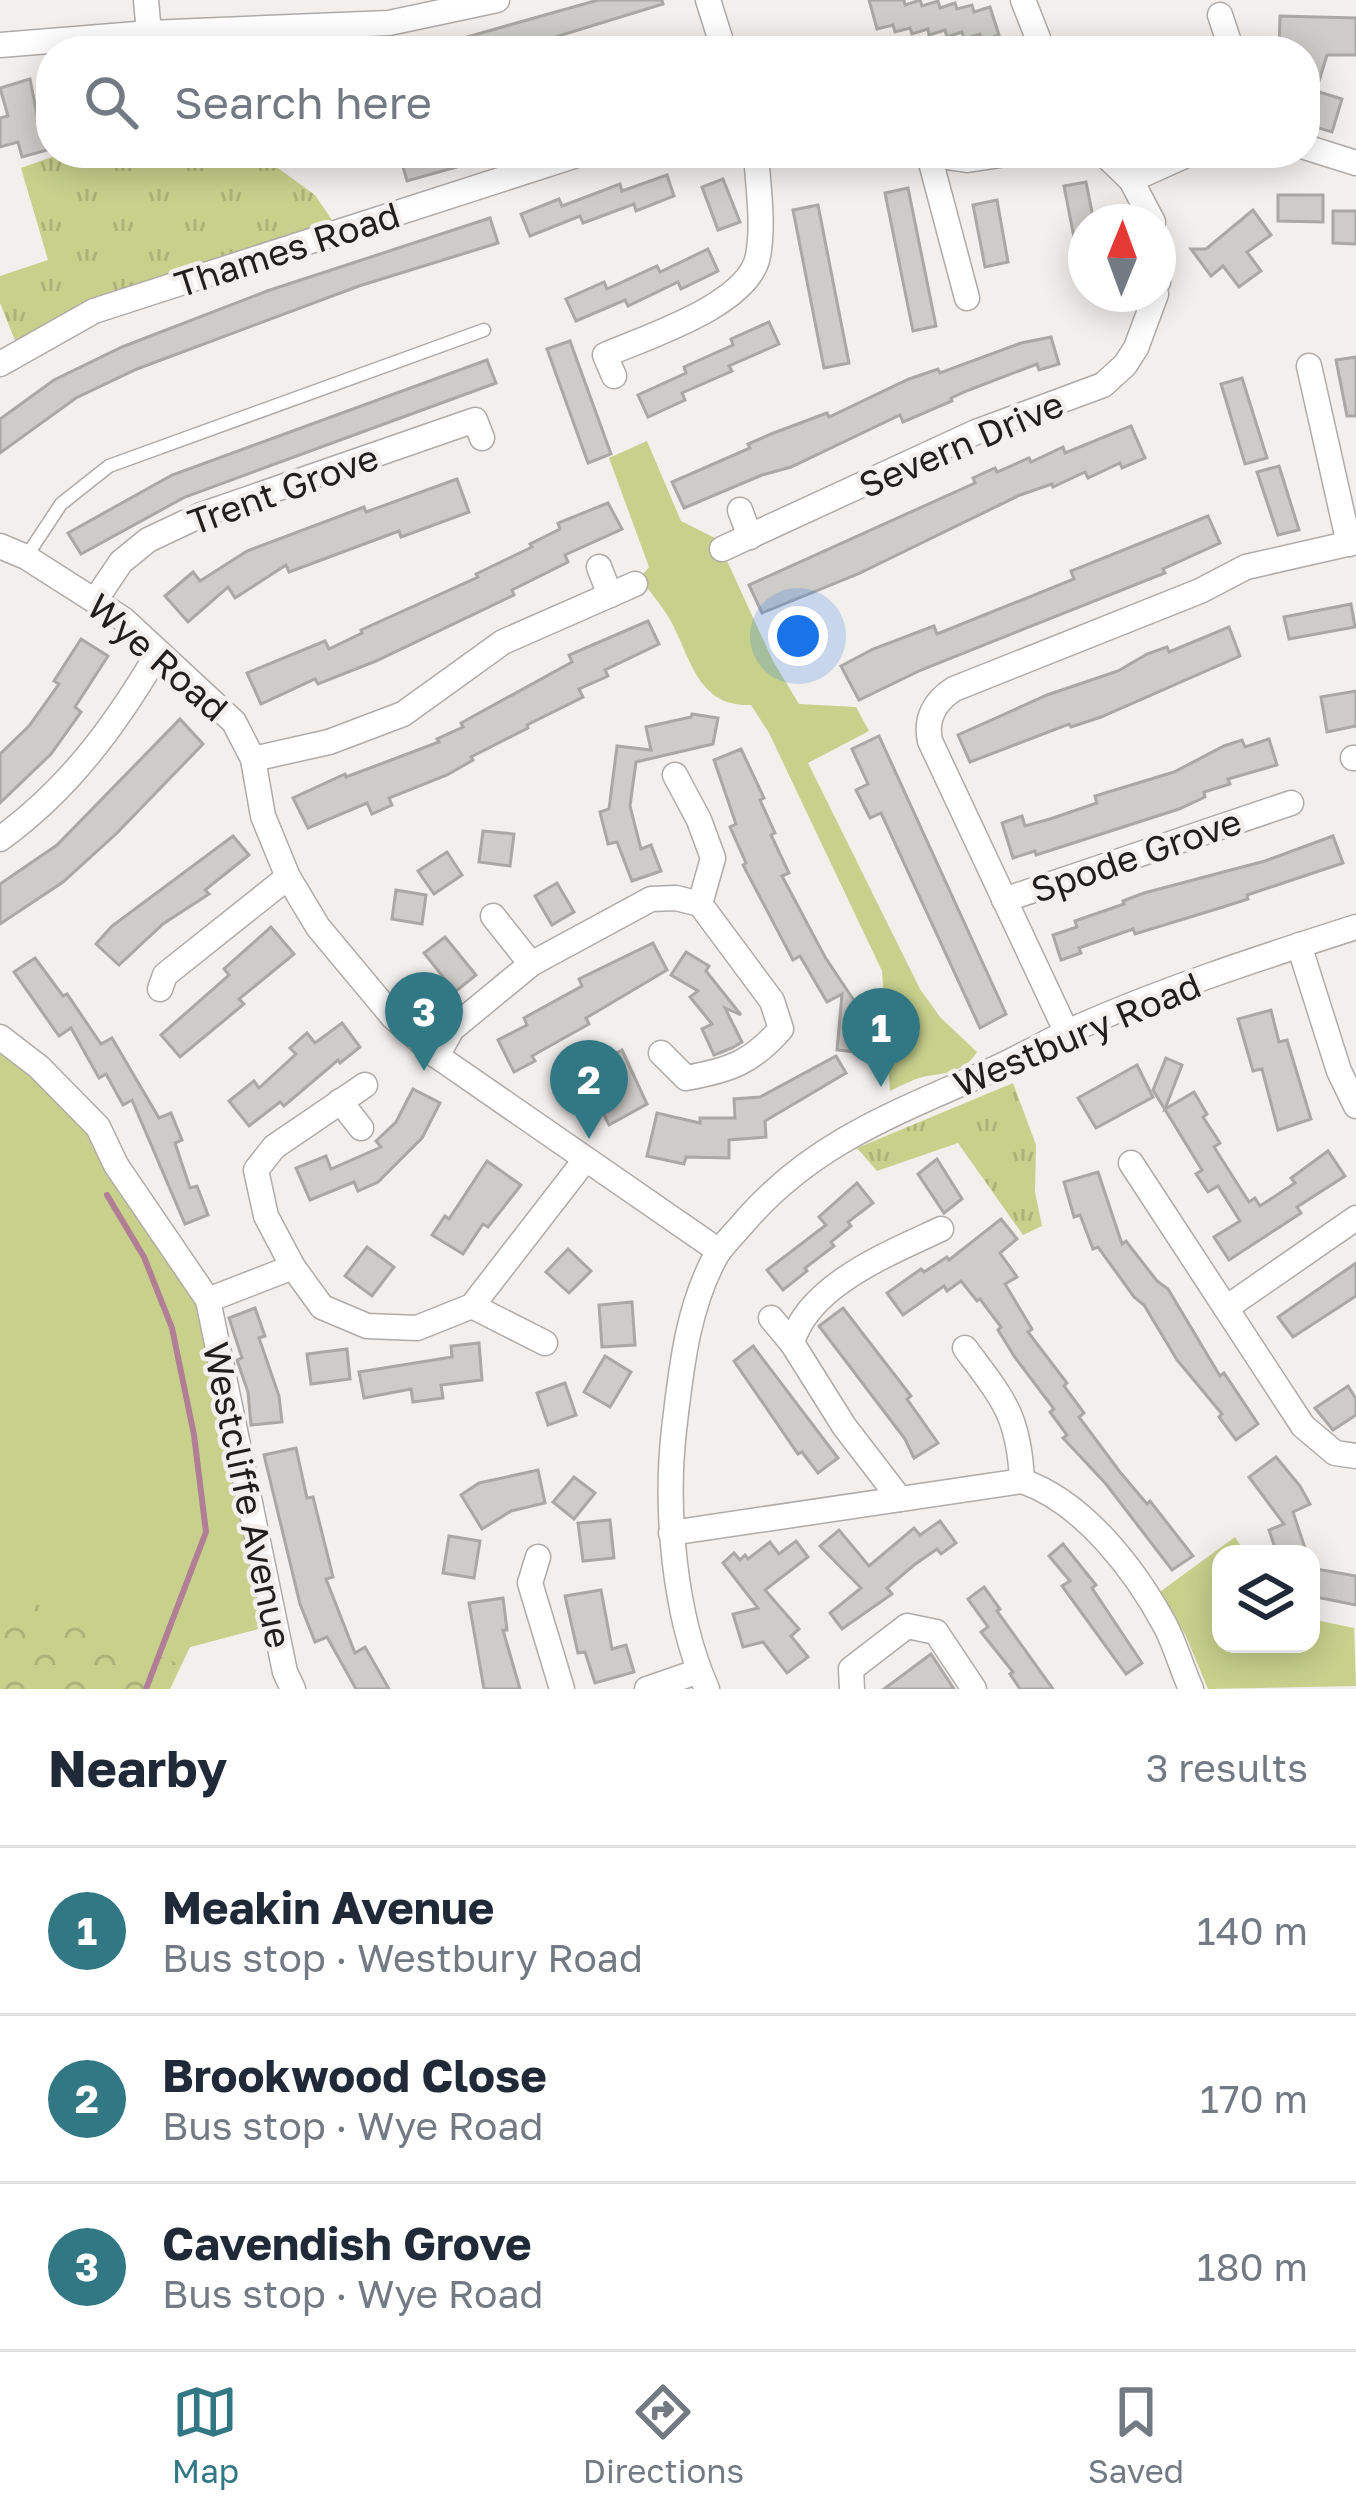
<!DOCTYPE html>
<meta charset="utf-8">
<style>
:root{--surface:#fff;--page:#f2f2f3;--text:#1f2937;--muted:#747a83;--line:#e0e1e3;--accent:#317884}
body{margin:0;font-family:"Golos Text",sans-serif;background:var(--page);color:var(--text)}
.controls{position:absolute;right:36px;bottom:36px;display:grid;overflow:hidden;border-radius:24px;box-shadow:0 6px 30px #0003}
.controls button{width:108px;height:108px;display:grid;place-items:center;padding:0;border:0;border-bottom:3px solid var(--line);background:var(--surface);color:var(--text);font:60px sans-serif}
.compass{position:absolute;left:1068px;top:204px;width:108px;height:108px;border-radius:50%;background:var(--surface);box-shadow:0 6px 30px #0003;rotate:1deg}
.you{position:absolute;left:798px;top:636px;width:42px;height:42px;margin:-30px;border:9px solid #fff;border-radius:50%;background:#1a73e8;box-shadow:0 0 0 18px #1a73e833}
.badge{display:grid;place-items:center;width:78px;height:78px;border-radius:50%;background:var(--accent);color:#fff;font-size:39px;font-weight:700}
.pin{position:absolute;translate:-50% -99px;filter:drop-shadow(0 3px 6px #0008)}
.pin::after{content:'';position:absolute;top:63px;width:42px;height:36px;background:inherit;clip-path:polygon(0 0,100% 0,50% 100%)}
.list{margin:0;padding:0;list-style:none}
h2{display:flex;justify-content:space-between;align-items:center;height:156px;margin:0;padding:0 48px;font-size:51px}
h2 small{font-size:39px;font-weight:400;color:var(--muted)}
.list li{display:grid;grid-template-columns:78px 1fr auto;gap:36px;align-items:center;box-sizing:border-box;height:168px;padding:0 48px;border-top:3px solid var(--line)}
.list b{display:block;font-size:45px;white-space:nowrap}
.list p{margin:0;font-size:39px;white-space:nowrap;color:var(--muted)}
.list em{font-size:39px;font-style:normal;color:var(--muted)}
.icon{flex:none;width:66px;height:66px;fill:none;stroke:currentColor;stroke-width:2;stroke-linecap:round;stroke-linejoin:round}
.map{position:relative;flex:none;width:1356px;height:1689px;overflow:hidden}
.search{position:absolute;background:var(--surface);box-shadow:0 6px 30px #0003;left:36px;right:36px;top:36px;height:132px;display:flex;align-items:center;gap:30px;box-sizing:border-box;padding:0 42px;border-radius:48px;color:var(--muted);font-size:45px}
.sheet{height:660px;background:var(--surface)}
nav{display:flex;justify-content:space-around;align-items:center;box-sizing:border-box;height:168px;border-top:3px solid var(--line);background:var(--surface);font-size:33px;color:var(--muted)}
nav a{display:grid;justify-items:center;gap:6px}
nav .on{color:var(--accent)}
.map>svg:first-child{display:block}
</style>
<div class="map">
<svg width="1356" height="1689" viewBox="0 0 1356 1689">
<defs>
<pattern id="grass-tufts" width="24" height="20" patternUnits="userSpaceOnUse" patternTransform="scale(3)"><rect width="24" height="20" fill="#c7d18c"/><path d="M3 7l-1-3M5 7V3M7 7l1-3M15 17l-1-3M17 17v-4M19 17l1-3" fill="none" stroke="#abb378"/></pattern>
<pattern id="forest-crowns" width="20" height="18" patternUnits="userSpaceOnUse" patternTransform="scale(3)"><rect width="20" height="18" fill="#c7d18c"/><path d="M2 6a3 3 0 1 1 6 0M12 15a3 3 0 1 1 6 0" fill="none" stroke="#abb378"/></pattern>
</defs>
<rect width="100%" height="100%" fill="#f3efed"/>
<g fill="url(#grass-tufts)">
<polygon points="63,153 273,153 278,168 315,195 340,232 94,311 20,353 0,303 0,276 48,260 21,168"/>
<polygon points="1013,1083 1036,1145 1035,1192 1042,1226 1023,1235 958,1143 877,1171 857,1148"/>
</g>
<polygon fill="url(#forest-crowns)" points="0,1054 265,1627 190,1647 170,1689 0,1689"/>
<g fill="#c7d18c">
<path d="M647 441 681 521 717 539 773 661 799 704 856 707 869 731 808 763 920 989 940 1017 977 1052C964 1072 947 1073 927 1076 915 1078 901 1086 890 1091L882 971 769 733 751 705C696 707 691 656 669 618 661 604 649 591 640 578L649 567 609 458Z"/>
<polygon points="0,1037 98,1127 208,1300 275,1624 190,1647 179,1664 0,1589"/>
<polygon points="1235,1537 1246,1554 1221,1554 1221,1644 1311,1644 1311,1619 1354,1628 1356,1686 1208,1689 1185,1634 1157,1594"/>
</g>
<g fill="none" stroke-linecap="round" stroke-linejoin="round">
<polyline stroke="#b17e96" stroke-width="6" points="107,1195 144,1257 172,1328 194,1435 206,1532 146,1689"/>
</g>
<g fill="#ceccc8" stroke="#a9a8a4" stroke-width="3">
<polygon points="598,0 662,0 663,4 510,51 443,51 442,44"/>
<polygon points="869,0 904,0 905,5 920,0 922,6 938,1 940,8 955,3 957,9 972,5 974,12 990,7 999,35 982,40 980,34 964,39 962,32 947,37 945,30 929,35 928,29 912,34 910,28 895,32 893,25 877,29"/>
<polygon points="1280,16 1356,18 1356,55 1327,55 1316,91 1342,99 1332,132 1305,124 1305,51 1279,51"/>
<polygon points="30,79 42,140 51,149 22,157 18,142 0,147 0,118 8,116 0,88"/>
<polygon points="412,153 488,153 489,158 407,181 400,156"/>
<polygon points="667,175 674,196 636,211 634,204 583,223 580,216 530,236 521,214 559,199 562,206 620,184 622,191"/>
<polygon points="723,179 740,222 718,230 702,187"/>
<polygon points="1086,182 1094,222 1086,222 1086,257 1078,258 1064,186"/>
<polygon points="908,188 936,326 913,331 885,193"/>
<polygon points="1278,195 1323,195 1323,222 1278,221"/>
<polygon points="997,200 1008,262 985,267 973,205"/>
<polygon points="818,205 849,363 824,368 793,210"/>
<polygon points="1253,210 1271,235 1247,252 1261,271 1239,287 1223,266 1211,276 1191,249 1206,249"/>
<polygon points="1333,211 1356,211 1356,244 1333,243"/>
<polygon points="490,218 498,243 359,286 137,369 76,398 0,453 0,419 54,380 122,347 267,291"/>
<polygon points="708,249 718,271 681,289 678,282 628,306 625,300 576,321 566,299 604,282 607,289 657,266 660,272"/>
<polygon points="769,322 779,344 729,366 732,371 682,393 685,400 648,417 638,395 686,373 684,367 733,345 731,339"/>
<polygon points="1051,337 1059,364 1039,370 1037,364 969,390 951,398 952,401 903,422 900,415 791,467 762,475 684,508 672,482 750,448 748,444 771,434 827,413 829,417 909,379 938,369 940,373 1021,343"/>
<polygon points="570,341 611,454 588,463 547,349"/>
<polygon points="1356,357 1356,416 1347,416 1336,360"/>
<polygon points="487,360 496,383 185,497 81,554 68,533 172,475"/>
<polygon points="1242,378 1267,458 1245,464 1221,384"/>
<polygon points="1131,426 1145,458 1122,468 1120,463 1088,478 1085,472 1053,487 1052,484 1020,495 858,574 762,613 749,585 975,483 973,478 995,468 997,472 1029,458 1031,462 1063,447 1065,453"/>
<polygon points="1279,466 1299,530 1278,535 1257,472"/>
<polygon points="457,479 469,512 401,537 399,531 289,572 286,565 235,598 228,587 188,622 165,596 193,572 200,581 247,551 364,507 366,512"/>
<polygon points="608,503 622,529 565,555 568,562 512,590 514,595 376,661 318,684 315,679 261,704 247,673 325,641 329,649 362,633 361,630 478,577 476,574 532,547 530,544 560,529 558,523"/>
<polygon points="1208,516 1220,543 1163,569 1165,573 921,670 859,700 841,666 873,649 934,626 937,634 1074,579 1071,571"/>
<polygon points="1351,604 1355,627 1289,639 1284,617"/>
<polygon points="648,621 659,644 605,670 608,676 579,689 583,697 527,725 528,728 471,757 473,760 447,775 389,798 392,805 372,814 367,803 308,828 293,798 345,774 346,777 439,742 437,739 463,727 461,723 572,662 569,655"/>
<polygon points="1229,627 1240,656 1101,717 1071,727 1069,724 970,762 958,735 1047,695 1118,671 1147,654 1167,647 1169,652"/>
<polygon points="81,639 108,656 75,707 81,712 51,754 0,803 0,754 29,726 59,684 54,681"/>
<polygon points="1356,691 1356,726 1327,732 1321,697"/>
<polygon points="692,714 718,718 713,744 636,762 630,806 641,849 651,845 661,871 632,881 617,842 608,844 600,812 609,809 617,746 651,750 646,727 691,717"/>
<polygon points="180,719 203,744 117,833 63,882 0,924 0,884 57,845"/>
<polygon points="879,736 1006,1014 980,1028 881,813 870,818 856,790 868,784 852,749"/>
<polygon points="1269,739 1277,765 1228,779 1230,784 1204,792 1205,797 1179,809 1036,855 1035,851 1013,858 1002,823 1022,816 1025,826 1050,819 1097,803 1095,796 1174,772 1224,746 1242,740 1245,747"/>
<polygon points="741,749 764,798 760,800 775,833 771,835 789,873 782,876 825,957 855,1002 860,1003 856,1052 837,1050 842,994 827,1002 800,956 793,960 743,865 746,863 730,827 736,824 714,760"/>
<polygon points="483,831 514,834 510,866 479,862"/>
<polygon points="233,836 249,855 205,890 209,894 163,924 119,965 96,944 112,926"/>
<polygon points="1333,836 1343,863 1247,895 1248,899 1223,907 1135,934 1133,929 1079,948 1081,953 1061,960 1053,935 1077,927 1075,921 1124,904 1123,901 1144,893 1265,861"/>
<polygon points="447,852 462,875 434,894 418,871"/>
<polygon points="557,883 574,912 552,925 535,896"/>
<polygon points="396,890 426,895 422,924 392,919"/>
<polygon points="271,927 294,954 239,999 244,1004 180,1057 161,1035 229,975 224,969"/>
<polygon points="445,937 476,975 455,992 424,953"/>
<polygon points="653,943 667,970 586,1018 589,1024 532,1056 535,1061 514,1072 498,1040 527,1025 524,1018 582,986 579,979"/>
<polygon points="686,952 709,966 706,971 741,1015 725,1008 742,1042 732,1048 714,1055 702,1029 712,1024 690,997 698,991 671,975"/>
<polygon points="35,958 63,996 67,994 101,1044 112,1038 159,1118 171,1113 182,1140 175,1143 190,1188 197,1186 208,1215 185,1224 132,1100 123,1105 106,1074 99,1078 71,1028 59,1036 14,972"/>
<polygon points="1271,1010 1279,1042 1287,1040 1311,1119 1278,1130 1262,1069 1253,1071 1238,1019"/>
<polygon points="342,1023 360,1047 340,1063 338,1060 284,1106 280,1102 249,1126 229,1101 254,1081 259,1088 296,1054 290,1048 307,1033 315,1043"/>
<polygon points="622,1050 647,1104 609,1125 583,1073"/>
<polygon points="836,1056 846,1073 765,1121 766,1137 729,1140 729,1158 686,1157 684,1164 647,1156 657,1113 700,1123 700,1118 735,1118 734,1099 760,1097"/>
<polygon points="1166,1058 1182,1065 1165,1109 1194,1092 1207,1114 1203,1117 1220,1143 1214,1147 1249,1202 1255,1198 1260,1206 1295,1183 1291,1178 1328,1151 1345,1176 1297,1207 1301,1213 1229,1260 1214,1237 1240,1221 1218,1186 1208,1192 1196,1174 1202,1170 1153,1090"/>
<polygon points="1137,1065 1153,1097 1096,1128 1078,1098"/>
<polygon points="413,1089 440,1103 422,1138 378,1182 358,1191 354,1182 310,1200 296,1168 326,1156 331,1169 381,1147 376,1141 396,1122"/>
<polygon points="937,1159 962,1199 944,1213 918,1174"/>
<polygon points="487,1161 521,1185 488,1227 483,1224 463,1254 432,1235 445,1216 449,1219"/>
<polygon points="1098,1172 1122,1244 1126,1241 1157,1281 1168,1289 1220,1376 1224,1373 1258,1424 1236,1440 1219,1417 1222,1414 1177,1360 1144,1305 1134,1297 1098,1247 1093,1249 1080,1215 1074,1217 1064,1182"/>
<polygon points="857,1183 873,1203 848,1222 851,1226 831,1242 834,1246 805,1268 807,1271 783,1290 767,1270 826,1225 819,1217"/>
<polygon points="1001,1219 1017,1239 1000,1253 1017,1277 1005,1284 1032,1329 1028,1332 1067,1383 1064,1386 1084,1413 1079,1417 1120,1472 1147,1504 1150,1501 1193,1556 1172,1570 1106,1484 1063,1438 1067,1435 1050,1412 1054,1409 1014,1356 998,1330 1001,1327 980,1299 977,1301 961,1281 947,1291 944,1286 903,1315 887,1293 921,1269 924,1272 947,1257 949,1260"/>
<polygon points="367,1247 394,1267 372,1296 345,1276"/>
<polygon points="568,1249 591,1271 569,1293 546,1272"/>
<polygon points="1356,1263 1356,1296 1293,1337 1278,1317"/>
<polygon points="632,1302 635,1345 602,1347 599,1305"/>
<polygon points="255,1308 265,1336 259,1338 279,1396 282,1422 251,1425 248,1392 237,1360 242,1358 229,1318"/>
<polygon points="843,1308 911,1396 907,1399 938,1443 914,1458 905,1439 819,1326"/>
<polygon points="479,1343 482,1380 441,1385 443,1398 413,1402 411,1389 364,1398 359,1372 452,1357 451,1346"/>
<polygon points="753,1346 838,1458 818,1473 802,1452 798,1454 734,1361"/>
<polygon points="347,1349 350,1379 311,1384 307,1354"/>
<polygon points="605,1356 631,1372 610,1407 584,1392"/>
<polygon points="565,1383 576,1415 548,1425 537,1393"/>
<polygon points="1348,1386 1356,1399 1356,1415 1333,1430 1315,1408"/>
<polygon points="296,1448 307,1498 313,1497 333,1577 326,1579 355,1653 365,1647 389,1689 356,1689 327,1637 315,1642 300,1604 264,1455"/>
<polygon points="1276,1457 1300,1486 1310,1504 1293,1512 1305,1548 1287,1554 1277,1554 1269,1530 1284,1524 1249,1477"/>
<polygon points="538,1470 545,1503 511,1511 482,1529 461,1495 479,1483"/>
<polygon points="574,1477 595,1493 574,1519 553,1502"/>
<polygon points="610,1520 614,1558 583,1561 578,1523"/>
<polygon points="940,1521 956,1543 941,1554 937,1549 914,1565 887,1588 892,1594 842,1629 830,1613 861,1588 820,1546 839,1530 869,1566 914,1528 920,1535"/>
<polygon points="449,1536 480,1541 474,1578 443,1573"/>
<polygon points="796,1541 808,1557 765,1590 799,1629 791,1636 808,1657 787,1673 763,1642 743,1647 733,1614 758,1608 723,1563 734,1553 740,1560 745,1555 748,1559 770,1542 779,1554"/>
<polygon points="1063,1544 1096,1585 1092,1588 1142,1663 1126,1674 1062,1586 1070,1581 1049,1556"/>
<polygon points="1311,1568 1356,1576 1356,1605 1311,1596"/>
<polygon points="984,1587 1000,1609 997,1611 1053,1689 1020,1689 1010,1674 1013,1672 981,1632 988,1627 968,1599"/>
<polygon points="601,1590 612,1649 626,1645 634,1672 595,1683 585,1652 578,1653 565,1596"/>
<polygon points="503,1598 507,1630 503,1630 520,1689 484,1689 469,1603"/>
<polygon points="931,1654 954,1689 884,1689"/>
</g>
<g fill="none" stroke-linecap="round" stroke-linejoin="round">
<g stroke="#afaba9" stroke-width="15">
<polyline id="service" points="26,557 61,504 109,466 484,330"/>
</g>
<g stroke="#afaba9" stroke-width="27">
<g id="minor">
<polyline points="146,0 149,33"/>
<polyline points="708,0 720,38"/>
<polyline points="1023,0 1043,51"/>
<polyline points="1220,15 1232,51"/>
<polyline points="0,45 149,33 389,23 497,0"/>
<polyline points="1305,147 1356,163"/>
<polyline points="919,153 967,160 1013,153"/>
<polyline points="1103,153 1131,180 1153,222"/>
<polyline points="929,155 967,298"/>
<polyline points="1131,180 1191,153"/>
<polyline points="1158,252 1158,282"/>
<polyline points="0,364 94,311 583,153"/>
<polyline points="1309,366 1349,544"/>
<path d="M614 376 605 355C646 337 749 305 758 256 764 223 758 187 756 153"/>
<polyline points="740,510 750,537"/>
<polyline points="0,546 26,557 123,619 234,722 253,759 263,816 288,877 318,927 393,1017 437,1056 719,1251"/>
<polyline points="722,549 976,432 1103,385 1125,365 1136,348 1156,294"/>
<polyline points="599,567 610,595"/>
<polyline points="96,599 121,562 148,540 201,515 475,420 482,438"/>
<polyline points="1353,758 1356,758"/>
<polyline points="253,759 329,742 403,714 503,642 635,584"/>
<polyline points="675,775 699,820 713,858 700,904"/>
<path d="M0 839C68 790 115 726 158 653"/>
<polyline points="1004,900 1291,803"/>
<polyline points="493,916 531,964"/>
<polyline points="1299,945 1339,1071 1356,1106"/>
<polyline points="160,989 165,975 288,877"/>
<path d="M1067 1033 930 741C925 718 935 701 954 689L1200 591 1246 567 1356 542"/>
<polyline points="0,1037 39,1067 98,1127 116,1165 208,1300 285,1672 293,1689"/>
<path d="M437 1056 452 1029 531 964 651 899 676 898 700 904 772 1001 781 1029C751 1063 730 1070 686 1078L661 1053"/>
<polyline points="365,1085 274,1147 256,1170 266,1216 293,1267 322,1307 367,1326 417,1328 472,1306 585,1160"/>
<polyline points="340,1101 361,1128"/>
<polyline points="1131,1163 1303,1426 1335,1453 1356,1456"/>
<polyline points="208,1300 293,1267"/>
<polyline points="472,1306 545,1343"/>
<polyline points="1226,1308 1356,1218"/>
<polyline points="771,1318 792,1343"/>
<path d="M965 1348C1003 1399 1019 1415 1022 1481"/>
<path d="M900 1499 844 1426 792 1343C808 1285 890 1253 941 1229"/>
<path d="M671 1533 1022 1481C1084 1502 1136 1571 1166 1627 1176 1647 1182 1669 1191 1689"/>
<polyline points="538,1557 530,1583 562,1689"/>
<polyline points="647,1689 699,1671"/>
<path d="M707 1689C674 1615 665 1510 674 1430 681 1371 687 1307 717 1254 725 1242 737 1231 746 1220 815 1141 899 1112 992 1070 1017 1059 1041 1045 1065 1033 1158 991 1259 958 1356 927"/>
<polyline points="852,1689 851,1669 907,1626 936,1632 974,1689"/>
</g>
</g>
<use href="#service" stroke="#fff" stroke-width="12"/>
<use href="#minor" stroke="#fff" stroke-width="24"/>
</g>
<g text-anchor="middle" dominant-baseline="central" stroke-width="9" stroke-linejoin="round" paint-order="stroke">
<g font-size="36" fill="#201f1e" stroke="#f3efed">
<text transform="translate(287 249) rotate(-18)">Thames Road</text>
<text transform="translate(961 444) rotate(-23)">Severn Drive</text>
<text transform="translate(283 489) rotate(-20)">Trent Grove</text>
<text transform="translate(158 657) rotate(41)">Wye Road</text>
<text transform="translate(1136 855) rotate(-19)">Spode Grove</text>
<text transform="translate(1077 1034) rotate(-23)">Westbury Road</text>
<text transform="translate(248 1495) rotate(78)">Westcliffe Avenue</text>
</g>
</g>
</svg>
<div class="controls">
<button><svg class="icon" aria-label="layers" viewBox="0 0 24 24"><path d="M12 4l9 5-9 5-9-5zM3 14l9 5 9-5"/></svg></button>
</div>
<svg class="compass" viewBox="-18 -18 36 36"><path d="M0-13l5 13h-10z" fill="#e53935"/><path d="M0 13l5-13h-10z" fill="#747a83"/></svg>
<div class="you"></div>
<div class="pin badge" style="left:881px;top:1087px">1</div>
<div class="pin badge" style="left:589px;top:1139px">2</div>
<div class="pin badge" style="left:424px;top:1071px">3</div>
<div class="search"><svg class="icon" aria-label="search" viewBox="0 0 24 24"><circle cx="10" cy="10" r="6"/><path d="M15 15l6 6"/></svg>Search here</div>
</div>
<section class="sheet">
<h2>Nearby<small>3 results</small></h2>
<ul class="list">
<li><span class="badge">1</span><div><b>Meakin Avenue</b><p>Bus stop · Westbury Road</p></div><em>140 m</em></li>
<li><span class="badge">2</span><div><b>Brookwood Close</b><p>Bus stop · Wye Road</p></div><em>170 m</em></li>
<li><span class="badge">3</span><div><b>Cavendish Grove</b><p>Bus stop · Wye Road</p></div><em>180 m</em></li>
</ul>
</section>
<nav>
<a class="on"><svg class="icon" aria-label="map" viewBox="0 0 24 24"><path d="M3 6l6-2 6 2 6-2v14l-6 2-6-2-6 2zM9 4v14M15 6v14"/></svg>Map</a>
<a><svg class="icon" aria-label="directions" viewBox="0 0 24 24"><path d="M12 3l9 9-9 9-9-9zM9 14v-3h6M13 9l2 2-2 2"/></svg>Directions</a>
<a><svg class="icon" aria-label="saved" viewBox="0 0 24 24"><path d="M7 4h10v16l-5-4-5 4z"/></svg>Saved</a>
</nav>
